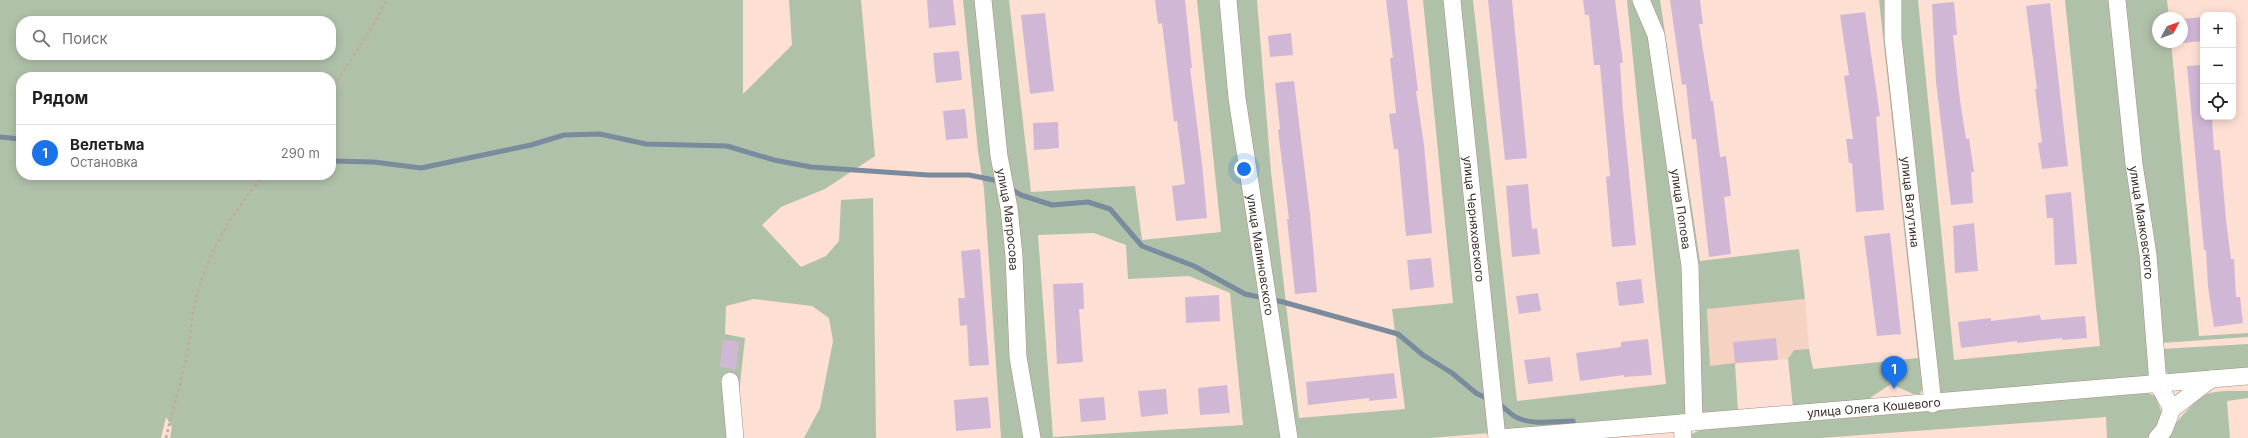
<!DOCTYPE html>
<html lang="ru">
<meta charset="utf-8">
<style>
:root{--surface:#fff;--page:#f6f6f6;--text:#202124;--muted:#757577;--line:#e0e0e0;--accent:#1a73e8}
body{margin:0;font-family:Inter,sans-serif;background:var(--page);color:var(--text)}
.controls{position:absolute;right:12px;top:12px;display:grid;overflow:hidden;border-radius:8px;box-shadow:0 2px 10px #0003}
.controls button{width:36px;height:36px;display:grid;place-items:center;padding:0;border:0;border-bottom:1px solid var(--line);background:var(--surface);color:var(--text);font:20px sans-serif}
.compass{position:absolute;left:2152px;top:12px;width:36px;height:36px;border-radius:50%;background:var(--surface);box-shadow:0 2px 10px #0003;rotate:49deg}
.you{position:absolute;left:1244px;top:169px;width:14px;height:14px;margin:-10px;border:3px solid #fff;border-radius:50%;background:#1a73e8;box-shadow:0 0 0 6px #1a73e833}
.badge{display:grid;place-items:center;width:26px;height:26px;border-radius:50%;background:var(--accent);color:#fff;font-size:13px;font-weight:700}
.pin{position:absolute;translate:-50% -33px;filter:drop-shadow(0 1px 2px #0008)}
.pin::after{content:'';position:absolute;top:21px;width:14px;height:12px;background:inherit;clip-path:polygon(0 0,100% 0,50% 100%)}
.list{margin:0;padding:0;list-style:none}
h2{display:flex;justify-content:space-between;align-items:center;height:52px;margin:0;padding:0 16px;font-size:17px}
h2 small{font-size:13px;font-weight:400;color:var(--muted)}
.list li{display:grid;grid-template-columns:26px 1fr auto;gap:12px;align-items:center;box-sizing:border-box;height:56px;padding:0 16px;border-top:1px solid var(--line)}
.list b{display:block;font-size:15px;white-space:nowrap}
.list p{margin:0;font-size:13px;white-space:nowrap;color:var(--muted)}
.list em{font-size:13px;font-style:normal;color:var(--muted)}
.icon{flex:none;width:22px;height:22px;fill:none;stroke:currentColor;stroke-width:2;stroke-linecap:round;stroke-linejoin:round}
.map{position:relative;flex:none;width:2248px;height:438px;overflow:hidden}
.search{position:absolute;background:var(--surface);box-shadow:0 2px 10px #0003;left:16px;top:16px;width:320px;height:44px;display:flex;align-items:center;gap:10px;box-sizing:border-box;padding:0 14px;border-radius:16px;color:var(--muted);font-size:15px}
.panel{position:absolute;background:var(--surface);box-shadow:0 2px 10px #0003;left:16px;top:72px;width:320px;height:108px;border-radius:16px}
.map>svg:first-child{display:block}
</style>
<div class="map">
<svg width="2248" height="438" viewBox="0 0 2248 438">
<rect width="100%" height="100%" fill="#fde0d3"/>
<polygon fill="#f6d2c2" points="1805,299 1809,349 1794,350 1788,359 1710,366 1707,308"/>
<g fill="#b0c1aa" fill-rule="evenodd">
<path d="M0 0H743V94L792 45 789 0H861L875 156 825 189 781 207 762 225 801 267 826 256 839 241 841 200 873 198 876 438H804L820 408 833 341 829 318 812 306 754 299 726 306 725 334 745 338 739 393 743 438H170L172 427 166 417 161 438H0ZM21 21H331V55H21ZM21 77H331V175H21Z"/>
<polygon points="963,0 979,0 1028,438 1001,438 984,189 978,151"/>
<path d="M987 0H1009L1031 192 1135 186 1142 240 1221 232 1197 0H1225L1284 438H1037L1022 356ZM1094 233 1126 245 1128 279 1189 276 1230 293 1243 425 1053 437 1038 235Z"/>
<polygon points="1233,0 1257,0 1271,172 1299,418 1405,409 1392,309 1453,303 1423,0 1449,0 1490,433 1430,438 1295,438 1241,97"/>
<polygon points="1458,0 1473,0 1517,401 1666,384 1627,0 1636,0 1651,36 1686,266 1688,413 1684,418 1503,433"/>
<polygon points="1645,0 1660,0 1700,261 1799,249 1805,299 1707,309 1710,366 1735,363 1738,412 1702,415 1694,267"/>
<polygon points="1879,0 1884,0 1889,38 1924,386 1920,394 1913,394 1891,384 1864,402 1793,408 1788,359 1794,350 1809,349 1813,369 1918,358"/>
<polygon points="1897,0 1918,0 1954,360 2100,346 2065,0 2109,0 2142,254 2152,367 2145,379 1942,396 1937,386"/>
<polygon points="2122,0 2167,0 2169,18 2158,18 2158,42 2171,42 2199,336 2248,333 2248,337 2161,343"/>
<polygon points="2248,344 2248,370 2171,377 2163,368 2161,349"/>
<path d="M2248 391V398L2227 401 2230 438H2169C2169 427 2197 398 2207 394 2216 390 2238 391 2248 391Z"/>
<polygon points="2148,393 2155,396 2162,413 2155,429 2147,438 2107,438 2106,417 1820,438 1689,438 1689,435 1701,430"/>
</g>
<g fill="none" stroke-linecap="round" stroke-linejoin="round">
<g stroke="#798b9c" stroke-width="5">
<polyline points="0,137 21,139"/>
<polyline points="331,161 374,162 421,168 531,145 564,135 600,134 646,144 727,146 774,160 811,167 928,175 969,175 994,180 1000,183"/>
<polyline points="1009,188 1021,195 1052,205 1088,202 1110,209 1142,246 1194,266 1245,294 1283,302 1398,334 1423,355 1452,373 1476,393 1490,400"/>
<path d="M1497 403C1504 407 1508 412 1514 416 1529 426 1556 421 1573 421L1574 429"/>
</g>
</g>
<g fill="#d1b7d6">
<polygon points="927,0 953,0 956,25 929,28"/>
<polygon points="1155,0 1185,0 1192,68 1190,68 1202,164 1207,218 1176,221 1172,186 1185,184 1177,121 1174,122 1162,23 1158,24"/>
<polygon points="1386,0 1407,0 1418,91 1416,91 1424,145 1432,233 1406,236 1398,149 1394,149 1389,114 1396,113 1390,58 1393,58"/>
<polygon points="1488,0 1512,0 1527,158 1505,160"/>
<polygon points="1583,0 1615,0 1623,63 1620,63 1623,111 1636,245 1612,247 1606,177 1610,176 1600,65 1594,65 1589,15 1585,15"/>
<polygon points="1670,0 1700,0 1703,24 1699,24 1711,101 1713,101 1720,157 1726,156 1731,196 1724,197 1731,254 1709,257 1696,139 1692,139 1686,84 1682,85"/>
<polygon points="1954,2 1957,35 1953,35 1960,100 1966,139 1969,138 1974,172 1971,172 1973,203 1951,205 1936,82 1932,4"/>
<polygon points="2050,3 2068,166 2042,169 2038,143 2042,142 2035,89 2037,89 2026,6"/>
<polygon points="1865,12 1880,116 1876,117 1884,210 1856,212 1852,163 1849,163 1846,139 1853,139 1844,76 1849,75 1840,15"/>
<polygon points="1045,13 1054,91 1030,94 1021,15"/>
<polygon points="2203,17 2203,41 2183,43 2182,19"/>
<polygon points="1291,33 1293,55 1270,57 1268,36"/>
<polygon points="959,51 962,80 936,83 933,53"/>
<polygon points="2203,65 2203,117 2212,117 2214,150 2220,150 2226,220 2231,259 2234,259 2236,297 2240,297 2243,323 2214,327 2208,287 2206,250 2204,250 2187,66"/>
<polygon points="1294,81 1310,214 1317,292 1295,294 1287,219 1289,219 1278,130 1280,129 1275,83"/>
<polygon points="965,109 968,138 946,140 943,111"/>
<polygon points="1058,122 1059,148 1034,150 1033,123"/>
<polygon points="1528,184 1532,229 1537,228 1540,254 1512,257 1506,186"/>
<polygon points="2071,192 2077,264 2055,265 2053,218 2047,218 2045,195"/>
<polygon points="1974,223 1978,271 1955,273 1953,226"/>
<polygon points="1890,233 1901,334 1877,336 1864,236"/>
<polygon points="980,249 989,365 969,366 967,325 960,326 958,298 965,298 961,251"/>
<polygon points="1431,258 1434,287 1410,290 1407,260"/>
<polygon points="1641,279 1644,303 1619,306 1616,282"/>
<polygon points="1083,283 1084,309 1079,309 1083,362 1057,364 1053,284"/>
<polygon points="1538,293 1541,311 1519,314 1516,296"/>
<polygon points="1219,295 1220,321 1186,323 1185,297"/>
<polygon points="2040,315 2041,320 2085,316 2087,338 2062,340 2062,338 2017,343 2017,341 1961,348 1958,322 1991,318 1991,321"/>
<polygon points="1776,338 1778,360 1735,363 1733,342"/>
<polygon points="1648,339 1652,375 1624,377 1624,375 1580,381 1576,353 1621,347 1621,342"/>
<polygon points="723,340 739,342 736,370 720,367"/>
<polygon points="1550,357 1553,381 1528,384 1524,360"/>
<polygon points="1394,373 1397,398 1369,401 1369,398 1308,405 1306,382"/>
<polygon points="1227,385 1230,413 1200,415 1198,388"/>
<polygon points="1166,389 1168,414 1141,417 1138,391"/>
<polygon points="988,397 991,428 956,431 954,400"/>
<polygon points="1104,397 1106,420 1081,422 1079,399"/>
</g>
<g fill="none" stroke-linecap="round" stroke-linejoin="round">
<g stroke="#a68c80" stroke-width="18">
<g id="minor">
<path id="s1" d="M983 0 999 156 1009 208 1014 256 1018 357 1032 438"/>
<path id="s2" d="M1228 0 1237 98 1289 438"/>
<path id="s3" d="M1452 0 1497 438"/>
<path id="s4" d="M1641 0 1656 35 1690 266 1694 422"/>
<path id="s5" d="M1893 0V38L1933 404"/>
<path id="s6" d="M2117 0 2134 164 2148 255 2158 384 2172 409 2164 430 2157 438"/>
<polyline points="730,381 735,438"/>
<polyline points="2172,409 2211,379"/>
<polyline points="1682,423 1683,438"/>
<path id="s7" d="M1500 438 2248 376"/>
</g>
</g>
<g stroke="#c1aa9f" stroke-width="2.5" stroke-dasharray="3 3" stroke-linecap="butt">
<polyline points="331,91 375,22 386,0"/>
<path d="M166 438C173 408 182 379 188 349 191 337 191 324 193 312 203 261 230 214 264 175"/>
</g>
<use href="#minor" stroke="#fff" stroke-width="17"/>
</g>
<g text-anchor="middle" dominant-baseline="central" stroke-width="3" stroke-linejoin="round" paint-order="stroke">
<g font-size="12" fill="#3b302b" stroke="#fdf1ec">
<text stroke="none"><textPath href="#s5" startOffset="203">улица Ватутина</textPath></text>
<text stroke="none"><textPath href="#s4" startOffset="214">улица Попова</textPath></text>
<text stroke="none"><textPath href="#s1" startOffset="221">улица Матросова</textPath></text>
<text stroke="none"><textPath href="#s3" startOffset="220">улица Черняховского</textPath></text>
<text stroke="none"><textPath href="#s6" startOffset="224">улица Маяковского</textPath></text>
<text stroke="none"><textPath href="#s2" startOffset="257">улица Малиновского</textPath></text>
<text stroke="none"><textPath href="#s7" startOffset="375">улица Олега Кошевого</textPath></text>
</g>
</g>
</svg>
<div class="controls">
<button>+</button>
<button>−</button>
<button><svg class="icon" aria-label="locate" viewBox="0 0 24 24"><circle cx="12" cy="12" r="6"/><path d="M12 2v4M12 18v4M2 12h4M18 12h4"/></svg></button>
</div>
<svg class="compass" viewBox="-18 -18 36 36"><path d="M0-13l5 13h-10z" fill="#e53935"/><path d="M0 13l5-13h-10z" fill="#757577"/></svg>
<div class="you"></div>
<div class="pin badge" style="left:1894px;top:389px">1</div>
<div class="search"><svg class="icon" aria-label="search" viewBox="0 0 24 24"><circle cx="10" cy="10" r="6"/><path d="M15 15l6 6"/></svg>Поиск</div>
<section class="panel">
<h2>Рядом<small></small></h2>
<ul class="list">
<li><span class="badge">1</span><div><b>Велетьма</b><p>Остановка</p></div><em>290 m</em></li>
</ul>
</section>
</div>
